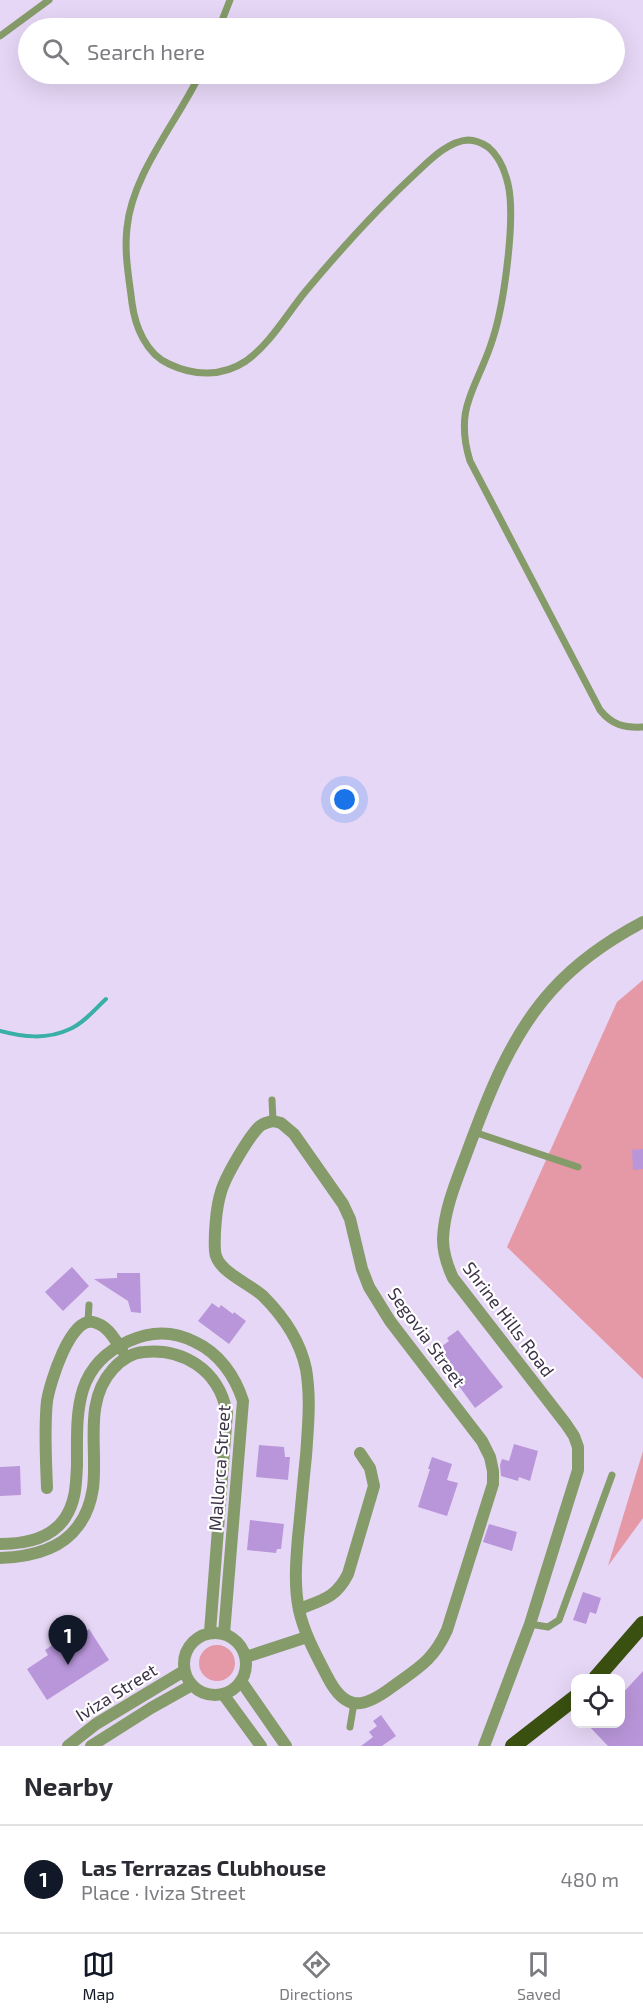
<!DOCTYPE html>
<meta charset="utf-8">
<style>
:root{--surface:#fff;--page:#f2f2f3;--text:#2b2b33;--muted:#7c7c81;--line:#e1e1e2;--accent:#111827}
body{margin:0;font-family:"Exo 2",sans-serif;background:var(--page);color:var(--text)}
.controls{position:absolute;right:18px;bottom:18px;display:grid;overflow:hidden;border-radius:12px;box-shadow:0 6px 24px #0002}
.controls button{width:54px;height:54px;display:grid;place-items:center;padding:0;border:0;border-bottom:2px solid var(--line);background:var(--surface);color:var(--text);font:30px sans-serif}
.you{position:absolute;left:345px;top:800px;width:21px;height:21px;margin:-15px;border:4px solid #fff;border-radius:50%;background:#1a73e8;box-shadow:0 0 0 9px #1a73e833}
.badge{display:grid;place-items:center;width:39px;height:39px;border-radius:50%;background:var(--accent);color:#fff;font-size:20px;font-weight:700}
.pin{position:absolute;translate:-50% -50px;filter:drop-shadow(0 2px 3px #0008)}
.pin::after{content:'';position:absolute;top:32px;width:21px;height:18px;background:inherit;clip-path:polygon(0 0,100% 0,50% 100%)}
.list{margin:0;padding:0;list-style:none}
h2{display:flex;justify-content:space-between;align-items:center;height:78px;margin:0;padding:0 24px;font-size:26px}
h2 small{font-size:20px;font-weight:400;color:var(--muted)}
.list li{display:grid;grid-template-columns:39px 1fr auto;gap:18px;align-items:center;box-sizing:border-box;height:108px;padding:0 24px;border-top:2px solid var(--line)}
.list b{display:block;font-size:22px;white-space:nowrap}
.list p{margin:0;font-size:20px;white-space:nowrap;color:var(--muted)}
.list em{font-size:20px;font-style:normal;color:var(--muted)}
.icon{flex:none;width:33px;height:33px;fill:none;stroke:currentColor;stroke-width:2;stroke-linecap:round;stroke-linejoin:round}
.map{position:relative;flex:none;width:643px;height:1746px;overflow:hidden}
.search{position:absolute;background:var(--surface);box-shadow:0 6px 24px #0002;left:18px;right:18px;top:18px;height:66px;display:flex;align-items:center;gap:15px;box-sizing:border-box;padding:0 21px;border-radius:33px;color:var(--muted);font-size:22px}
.sheet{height:186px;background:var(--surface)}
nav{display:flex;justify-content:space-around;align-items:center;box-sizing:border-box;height:84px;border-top:2px solid var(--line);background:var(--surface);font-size:16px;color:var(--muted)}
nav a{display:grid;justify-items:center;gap:3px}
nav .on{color:var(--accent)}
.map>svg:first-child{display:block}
</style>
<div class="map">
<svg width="643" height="1746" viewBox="0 0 643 1746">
<rect width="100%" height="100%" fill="#e7d7f7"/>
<g fill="#e598a6">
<polygon points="643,980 643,1379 507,1247 617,1002"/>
<polygon points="643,1451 643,1518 608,1566"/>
<circle cx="217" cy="1663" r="18"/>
</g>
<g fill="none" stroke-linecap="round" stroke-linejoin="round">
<path stroke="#39afa6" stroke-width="4" d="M0 1031C23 1037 47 1040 70 1029 84 1023 95 1009 106 999"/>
</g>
<g fill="#b996da">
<polygon points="643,1149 643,1169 633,1170 632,1150"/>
<polygon points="72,1267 89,1286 63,1311 45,1292"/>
<polygon points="117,1273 140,1273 141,1313 131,1312 128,1301 94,1279 117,1278"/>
<polygon points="212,1303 219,1308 221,1305 233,1314 234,1312 246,1321 229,1344 198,1321"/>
<polygon points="458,1330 503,1387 475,1408 434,1352 449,1341 447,1338"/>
<polygon points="514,1444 538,1451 530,1481 519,1477 518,1481 501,1476 500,1465 502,1459 509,1461"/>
<polygon points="259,1445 284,1447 285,1457 290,1457 288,1480 256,1477"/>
<polygon points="432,1457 452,1464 447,1480 458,1483 447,1516 418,1507 430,1469 428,1469"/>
<polygon points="20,1466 21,1495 0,1496 0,1467"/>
<polygon points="250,1520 284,1524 281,1549 277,1549 276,1553 247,1550"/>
<polygon points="489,1524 517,1532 512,1551 483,1542"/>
<polygon points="583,1592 601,1598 596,1614 590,1612 586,1624 573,1620"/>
<polygon points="89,1629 109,1660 47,1700 27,1669 48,1655 45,1650 63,1638 67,1644"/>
<polygon points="643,1671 643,1746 608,1746 587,1724 621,1724 621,1695"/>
<polygon points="381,1715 396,1736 382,1746 361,1746 373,1737 369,1732 377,1726 373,1721"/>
</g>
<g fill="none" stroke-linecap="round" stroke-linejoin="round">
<g stroke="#859b69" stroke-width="7">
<polyline points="219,28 230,0"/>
<polyline points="0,36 49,0"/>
<path d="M200 74C177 122 132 174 127 228 124 253 129 278 132 303 135 326 146 354 169 364 194 376 222 377 246 361 270 344 287 314 305 292 340 250 375 211 415 174 429 161 448 141 468 140 476 140 482 143 488 147 499 156 505 171 508 184 516 218 504 304 493 338 478 388 453 405 470 461L600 710C612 725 624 728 643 727"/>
<polyline points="272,1100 273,1121"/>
<polyline points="474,1132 578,1167"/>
<polyline points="88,1321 89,1305"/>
<polyline points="530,1624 548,1627 559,1620 612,1475"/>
<polyline points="350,1727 354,1703"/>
</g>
<g stroke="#859b69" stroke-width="12">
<path d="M273 1121 281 1123 294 1134 343 1204 350 1219 362 1269 369 1287 390 1321 482 1441 490 1457 493 1471V1484L447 1630C433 1661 418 1668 392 1687 363 1709 345 1712 327 1676 316 1655 304 1633 299 1610 294 1586 296 1561 298 1537 301 1510 303 1483 306 1456 308 1427 311 1398 306 1369 300 1340 284 1317 263 1296 249 1283 216 1271 215 1251 214 1236 216 1207 221 1192 225 1177 249 1136 260 1126 264 1123 268 1122 273 1121Z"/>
<path d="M47 1488C46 1459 44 1429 47 1401 50 1383 70 1317 93 1322 108 1325 115 1340 122 1350"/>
<path d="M0 1544C23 1544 51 1539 65 1518 76 1501 76 1485 77 1465 77 1413 73 1366 129 1341 151 1331 174 1331 195 1342 219 1353 235 1376 243 1401L224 1634"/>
<path d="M0 1558C28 1557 61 1550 78 1526 86 1516 91 1501 93 1488 98 1448 83 1402 113 1369 121 1360 131 1353 144 1352 162 1350 181 1354 196 1364 214 1376 223 1392 227 1413L210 1632"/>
<path d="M299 1609C322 1600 336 1598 348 1574L374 1486 370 1468 360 1453"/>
<circle cx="215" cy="1664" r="31"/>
<polyline points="246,1657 307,1637"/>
<polyline points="241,1681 286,1746"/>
<polyline points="223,1694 261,1746"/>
<polyline points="68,1746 96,1724 184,1671"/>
<polyline points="91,1746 151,1708 192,1685"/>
</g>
<path stroke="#859b69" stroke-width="12" d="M484 1746 530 1624 578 1470V1447L574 1436 566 1424 453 1278C447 1265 443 1253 443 1239 444 1210 456 1182 466 1155 487 1098 510 1036 552 990 578 961 609 940 643 922"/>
<g stroke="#3a5010" stroke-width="16">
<polyline points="596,1678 643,1624"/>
<polyline points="513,1746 576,1697"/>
</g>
</g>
<g text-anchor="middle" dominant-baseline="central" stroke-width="4.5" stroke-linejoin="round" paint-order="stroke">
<g font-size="18" fill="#3d3348" stroke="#fff">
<text transform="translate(509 1319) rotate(53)">Shrine Hills Road</text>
<text transform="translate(427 1337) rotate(54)">Segovia Street</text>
<text transform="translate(219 1468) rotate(-86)">Mallorca Street</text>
<text transform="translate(116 1692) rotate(-32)">Iviza Street</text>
</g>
</g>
</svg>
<div class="controls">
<button><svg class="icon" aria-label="locate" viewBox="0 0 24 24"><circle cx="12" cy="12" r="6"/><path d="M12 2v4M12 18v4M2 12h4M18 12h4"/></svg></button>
</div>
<div class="you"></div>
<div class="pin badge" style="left:68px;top:1665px">1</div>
<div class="search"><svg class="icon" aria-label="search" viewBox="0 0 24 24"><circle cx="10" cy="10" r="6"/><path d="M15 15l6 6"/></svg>Search here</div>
</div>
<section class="sheet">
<h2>Nearby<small></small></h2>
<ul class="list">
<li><span class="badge">1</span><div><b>Las Terrazas Clubhouse</b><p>Place · Iviza Street</p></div><em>480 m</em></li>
</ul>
</section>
<nav>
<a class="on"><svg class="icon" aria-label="map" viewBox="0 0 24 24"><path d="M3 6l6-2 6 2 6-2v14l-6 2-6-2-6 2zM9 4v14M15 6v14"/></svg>Map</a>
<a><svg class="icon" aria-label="directions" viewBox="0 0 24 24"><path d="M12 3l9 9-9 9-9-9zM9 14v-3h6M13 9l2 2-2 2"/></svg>Directions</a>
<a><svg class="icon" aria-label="saved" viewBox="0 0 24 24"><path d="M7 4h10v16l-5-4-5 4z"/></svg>Saved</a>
</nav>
